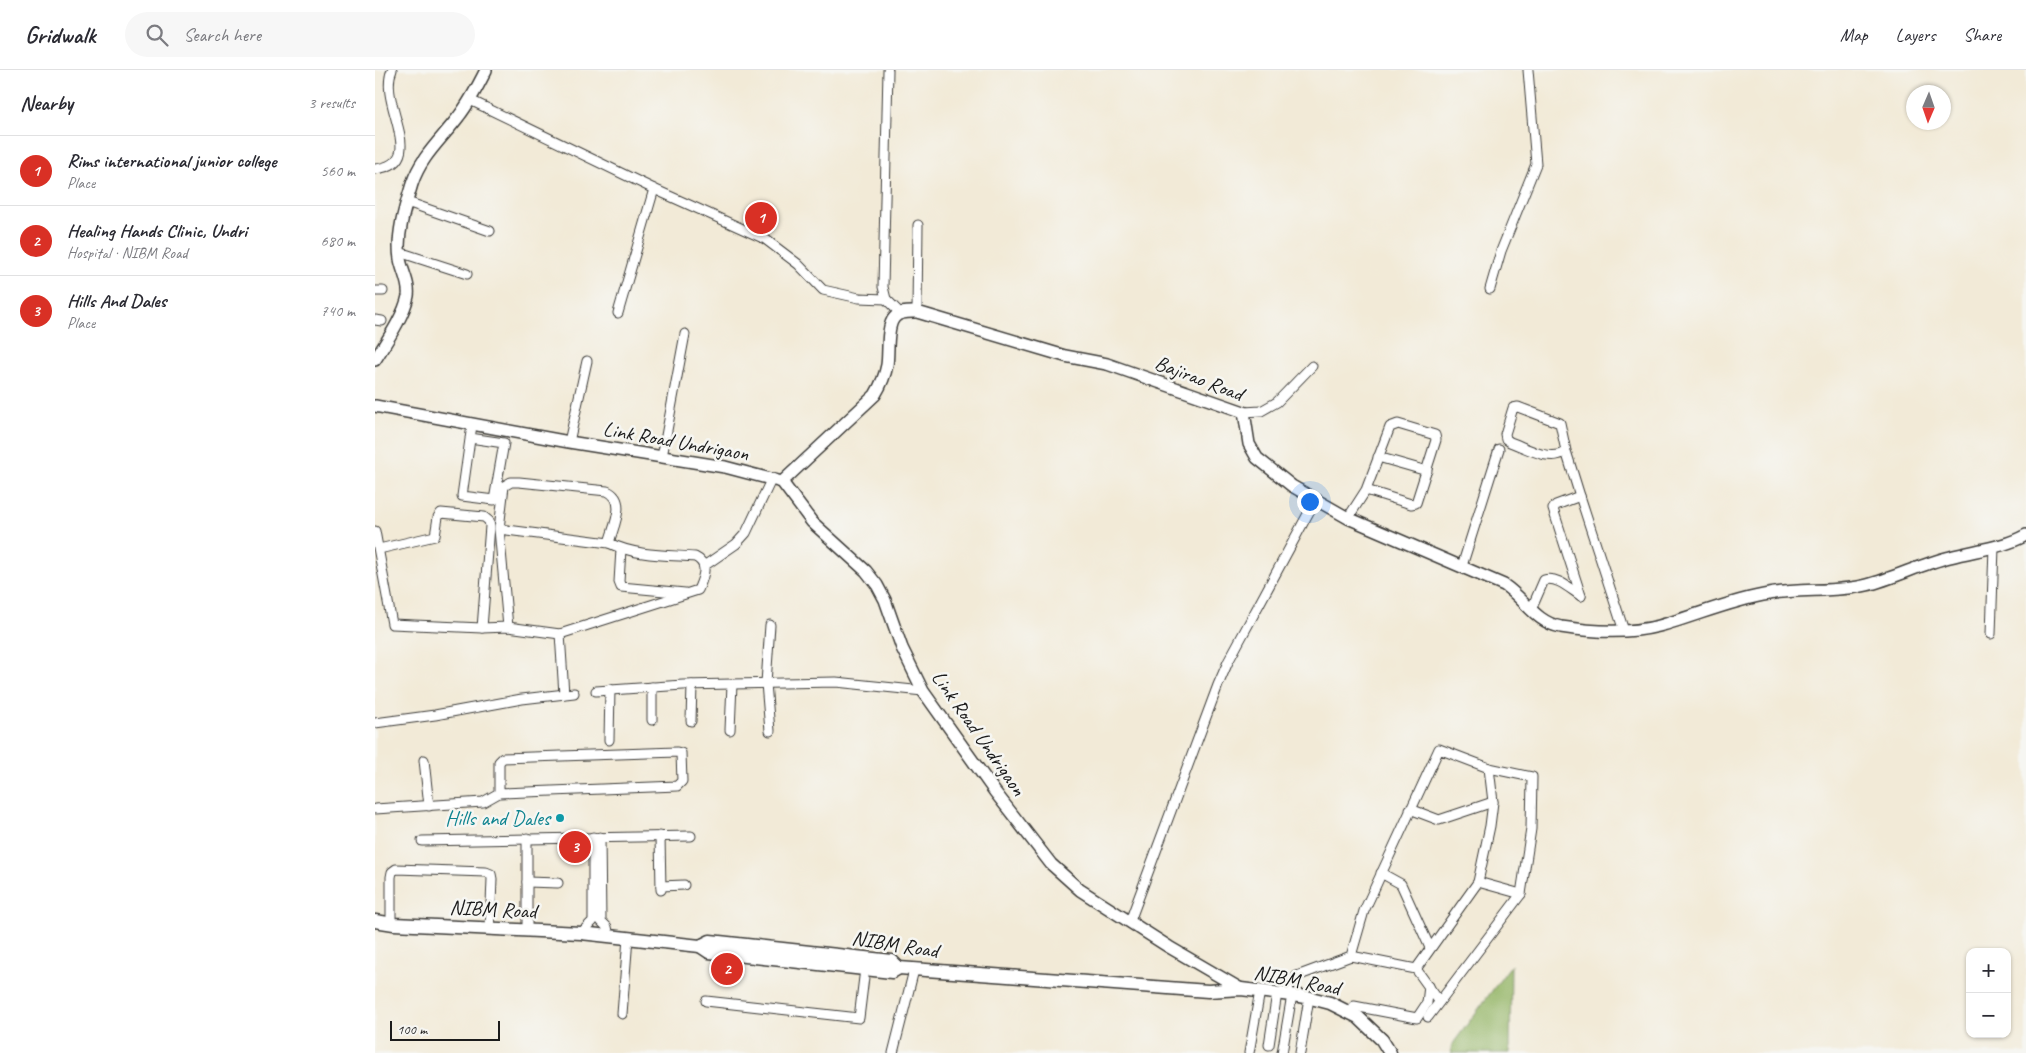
<!DOCTYPE html>
<meta charset="utf-8">
<style>
:root{--surface:#fff;--page:#f7f7f7;--text:#2b2b33;--muted:#7c7c81;--line:#e1e1e2;--accent:#d93025}
body{margin:0;font-family:Caveat,sans-serif;background:var(--page);color:var(--text)}
.controls{position:absolute;right:15px;bottom:15px;display:grid;overflow:hidden;border-radius:10px;box-shadow:0 1px 4px #0004}
.controls button{width:45px;height:45px;display:grid;place-items:center;padding:0;border:0;border-bottom:1px solid var(--line);background:var(--surface);color:var(--text);font:25px sans-serif}
.compass{position:absolute;left:1531px;top:15px;width:45px;height:45px;border-radius:50%;background:var(--surface);box-shadow:0 1px 4px #0004;rotate:182deg}
.scale{position:absolute;left:15px;bottom:12px;width:110px;box-sizing:border-box;padding-left:5px;border:2px solid #1c1c1c;border-top:0;font-size:14px;line-height:18px;white-space:nowrap;color:#1c1c1c;-webkit-text-stroke:4px #f6f6f2;paint-order:stroke}
.you{position:absolute;left:934px;top:431px;width:18px;height:18px;margin:-12px;border:4px solid #fff;border-radius:50%;background:#1a73e8;box-shadow:0 0 0 8px #1a73e833}
.badge{display:grid;place-items:center;width:32px;height:32px;border-radius:50%;background:var(--accent);color:#fff;font-size:16px;font-weight:700}
.pin{position:absolute;translate:-50% -50%;border:2px solid #fff;box-shadow:0 1px 5px #0006}
.list{margin:0;padding:0;list-style:none}
h2{display:flex;justify-content:space-between;align-items:center;height:65px;margin:0;padding:0 20px;font-size:21px}
h2 small{font-size:16px;font-weight:400;color:var(--muted)}
.list li{display:grid;grid-template-columns:32px 1fr auto;gap:15px;align-items:center;box-sizing:border-box;height:70px;padding:0 20px;border-top:1px solid var(--line)}
.list b{display:block;font-size:19px;white-space:nowrap}
.list p{margin:0;font-size:16px;white-space:nowrap;color:var(--muted)}
.list em{font-size:16px;font-style:normal;color:var(--muted)}
.icon{flex:none;width:28px;height:28px;fill:none;stroke:currentColor;stroke-width:2;stroke-linecap:round;stroke-linejoin:round}
.map{position:relative;flex:none;width:1651px;height:983px;overflow:hidden}
header{display:flex;align-items:center;gap:30px;box-sizing:border-box;height:70px;padding:0 25px;background:var(--surface);border-bottom:1px solid var(--line)}
header strong{font-size:24px}
nav{display:flex;gap:28px;margin-inline-start:auto;font-size:18px}
.search{width:350px;height:45px;background:var(--page);display:flex;align-items:center;gap:12px;box-sizing:border-box;padding:0 18px;border-radius:28px;color:var(--muted);font-size:19px}
main{display:flex}
aside{flex:1;background:var(--surface)}
.map>svg:first-child{display:block}
</style>
<header>
<strong>Gridwalk</strong>
<div class="search"><svg class="icon" aria-label="search" viewBox="0 0 24 24"><circle cx="10" cy="10" r="6"/><path d="M15 15l6 6"/></svg>Search here</div>
<nav><a>Map</a><a>Layers</a><a>Share</a></nav>
</header>
<main>
<aside>
<h2>Nearby<small>3 results</small></h2>
<ul class="list">
<li><span class="badge">1</span><div><b>Rims international junior college</b><p>Place</p></div><em>560 m</em></li>
<li><span class="badge">2</span><div><b>Healing Hands Clinic, Undri</b><p>Hospital · NIBM Road</p></div><em>680 m</em></li>
<li><span class="badge">3</span><div><b>Hills And Dales</b><p>Place</p></div><em>740 m</em></li>
</ul>
</aside>
<div class="map">
<svg width="1651" height="983" viewBox="0 0 1651 983">
<rect width="100%" height="100%" fill="#f6f6f2"/>
<filter id="ink" filterUnits="userSpaceOnUse"><feTurbulence type="fractalNoise" baseFrequency=".02" numOctaves="2"/><feDisplacementMap in="SourceGraphic" scale="10" xChannelSelector="R" yChannelSelector="G"/><feConvolveMatrix kernelMatrix="1 2 1 2 8 2 1 2 1" color-interpolation-filters="sRGB"/></filter>
<filter id="wash" filterUnits="userSpaceOnUse"><feTurbulence type="fractalNoise" baseFrequency=".0096" numOctaves="4" result="noise"/><feDisplacementMap in="SourceGraphic" scale="20" xChannelSelector="R" yChannelSelector="G"/><feGaussianBlur stdDeviation="1.12" result="paint"/><feColorMatrix in="noise" values="0 0 0 0 0 0 0 0 0 0 0 0 0 0 0 0 0 1.4 0 .05"/><feComposite in="paint" operator="in"/></filter>
<g filter="url(#wash)">
<rect width="100%" height="100%" fill="#f2ead7"/>
<polygon fill="#95b668" stroke="#586942" points="1136,895 1135,983 1076,983 1077,975"/>
</g>
<g filter="url(#ink)">
<g fill="none" stroke-linecap="round" stroke-linejoin="round">
<g stroke="#3c3b38" stroke-width="11">
<g id="minor">
<polyline points="513,0 508,217 511,229 525,243"/>
<polyline points="95,30 279,119 390,169 423,194 448,220 484,228 511,229"/>
<path d="M0 99C56 93 2 34 17 0"/>
<polyline points="32,132 115,161"/>
<polyline points="24,182 92,204"/>
<polyline points="1115,219 1126,181 1161,94 1153,0"/>
<polyline points="0,221 8,221"/>
<polyline points="542,242 543,155"/>
<polyline points="243,243 279,119"/>
<polyline points="0,250 7,251"/>
<polyline points="869,342 886,341 902,332 937,296"/>
<polyline points="95,368 129,373 119,430 87,426 97,355"/>
<polyline points="194,372 212,291"/>
<path d="M1191 381C1176 393 1152 378 1135 372L1131 369 1130 364 1138 338 1143 337 1185 353 1191 381 1205 426 1249 561"/>
<polyline points="287,387 310,264"/>
<polyline points="1003,387 1052,401"/>
<polyline points="1205,426 1181,435 1178,439 1206,526"/>
<polyline points="973,448 991,420 1036,434 1041,433 1061,370 1060,365 1023,354 1015,357 991,420"/>
<path d="M124 459 234 473C238 457 253 430 232 421L144 412H136L129 416 124 459 133 557"/>
<path d="M0 461 17 554 107 558 133 557 185 564 323 520C328 508 335 494 320 487 291 485 260 486 234 473"/>
<polyline points="4,479 60,466 63,447 66,443 109,447 114,451 115,456 107,558"/>
<polyline points="246,479 244,512 246,517 310,523"/>
<polyline points="329,496 361,474 371,463 397,408"/>
<polyline points="1087,496 1124,379"/>
<path d="M1156 540 1169 510C1182 506 1195 519 1206 526"/>
<polyline points="395,555 391,613 395,661"/>
<polyline points="185,564 189,624"/>
<polyline points="1616,564 1619,477"/>
<polyline points="221,621 308,615 461,612 548,621"/>
<polyline points="277,650 277,617"/>
<polyline points="316,651 317,615"/>
<polyline points="0,653 60,645 147,629 199,623"/>
<polyline points="355,660 357,614"/>
<polyline points="234,670 235,619"/>
<polyline points="49,690 54,736"/>
<polyline points="0,739 108,732 124,723 302,716 307,711 306,683 302,682 128,688 124,692 124,723"/>
<polyline points="1035,739 1064,750 1118,732"/>
<polyline points="285,766 286,820"/>
<polyline points="225,767 226,851 232,857 234,866"/>
<polyline points="47,771 316,766"/>
<polyline points="1006,803 1026,814 1055,878"/>
<polyline points="152,812 183,813"/>
<polyline points="1103,812 1146,824"/>
<polyline points="286,816 309,815"/>
<polyline points="755,851 843,615 853,592 941,429"/>
<polyline points="16,853 16,807 17,802 21,799 111,802 116,804 117,809 115,859"/>
<polyline points="152,861 152,768"/>
<polyline points="206,863 218,851 218,767"/>
<polyline points="976,886 1041,899 1064,931"/>
<polyline points="1041,899 1103,812 1115,756 1118,732 1114,698"/>
<polyline points="913,924 914,915 922,906 976,886 989,841 1064,679 1114,698 1157,707 1156,759 1146,824 1053,947"/>
<polyline points="331,931 484,948 490,899"/>
<polyline points="979,936 1042,948 1052,933 1054,916"/>
<polyline points="247,944 253,868"/>
<polyline points="894,975 902,923"/>
<polyline points="518,983 539,900"/>
<polyline points="874,983 885,921"/>
<polyline points="907,983 917,925"/>
<polyline points="925,983 934,928"/>
</g>
</g>
<g stroke="#3c3b38" stroke-width="14">
<g id="tertiary">
<path d="M0 290C11 272 29 246 33 226 35 214 27 201 25 189 21 165 30 137 37 114 46 86 67 69 84 46 95 32 103 16 111 0"/>
<polyline points="0,336 194,372 350,397 407,412 437,452 491,501 502,515 510,530 527,578 548,621 620,722 676,794 705,820 794,877 866,919"/>
<path d="M407 412 500 325C506 315 510 306 512 295 514 283 511 257 519 248 524 241 534 242 542 242L690 286 732 294 869 342 874 374 882 388 917 416 973 448 1129 515C1150 529 1160 552 1186 557 1218 562 1253 564 1284 556 1321 546 1356 530 1394 524 1426 518 1460 523 1492 515 1520 508 1546 494 1575 487 1600 480 1628 478 1651 465"/>
</g>
</g>
<g stroke="#3c3b38" stroke-width="15">
<g id="secondary">
<polyline points="0,851 19,854 206,863 325,876 335,871 517,891 524,898 833,921 866,919 932,927 955,933 983,947 1007,970 1015,983"/>
<polyline points="325,876 334,882 517,902 524,898"/>
</g>
</g>
<use href="#minor" stroke="#fff" stroke-width="9"/>
<use href="#tertiary" stroke="#fff" stroke-width="11"/>
<use href="#secondary" stroke="#fff" stroke-width="12"/>
</g>
</g>
<circle fill="#0f9aa8" stroke="#f6f6f2" stroke-width="2" cx="185" cy="748" r="5"/>
<g text-anchor="middle" dominant-baseline="central" stroke-width="5" stroke-linejoin="round" paint-order="stroke">
<g font-size="21" fill="#1c1c1c" stroke="#f6f6f2">
<text transform="translate(824 308) rotate(21)">Bajirao Road</text>
<text transform="translate(301 371) rotate(10)">Link Road Undrigaon</text>
<text transform="translate(604 663) rotate(55)">Link Road Undrigaon</text>
<text transform="translate(118 839) rotate(3)">NIBM Road</text>
<text transform="translate(520 874) rotate(9)">NIBM Road</text>
<text transform="translate(922 910) rotate(11)">NIBM Road</text>
</g>
<g font-size="21" fill="#0d838f" stroke="#f6f6f2" text-anchor="end">
<text x="175" y="748">Hills and Dales</text>
</g>
</g>
</svg>
<div class="controls">
<button>+</button>
<button>−</button>
</div>
<svg class="compass" viewBox="-18 -18 36 36"><path d="M0-13l5 13h-10z" fill="#e53935"/><path d="M0 13l5-13h-10z" fill="#7c7c81"/></svg>
<div class="scale">100 m</div>
<div class="you"></div>
<div class="pin badge" style="left:386px;top:148px">1</div>
<div class="pin badge" style="left:352px;top:899px">2</div>
<div class="pin badge" style="left:200px;top:777px">3</div>
</div>
</main>
